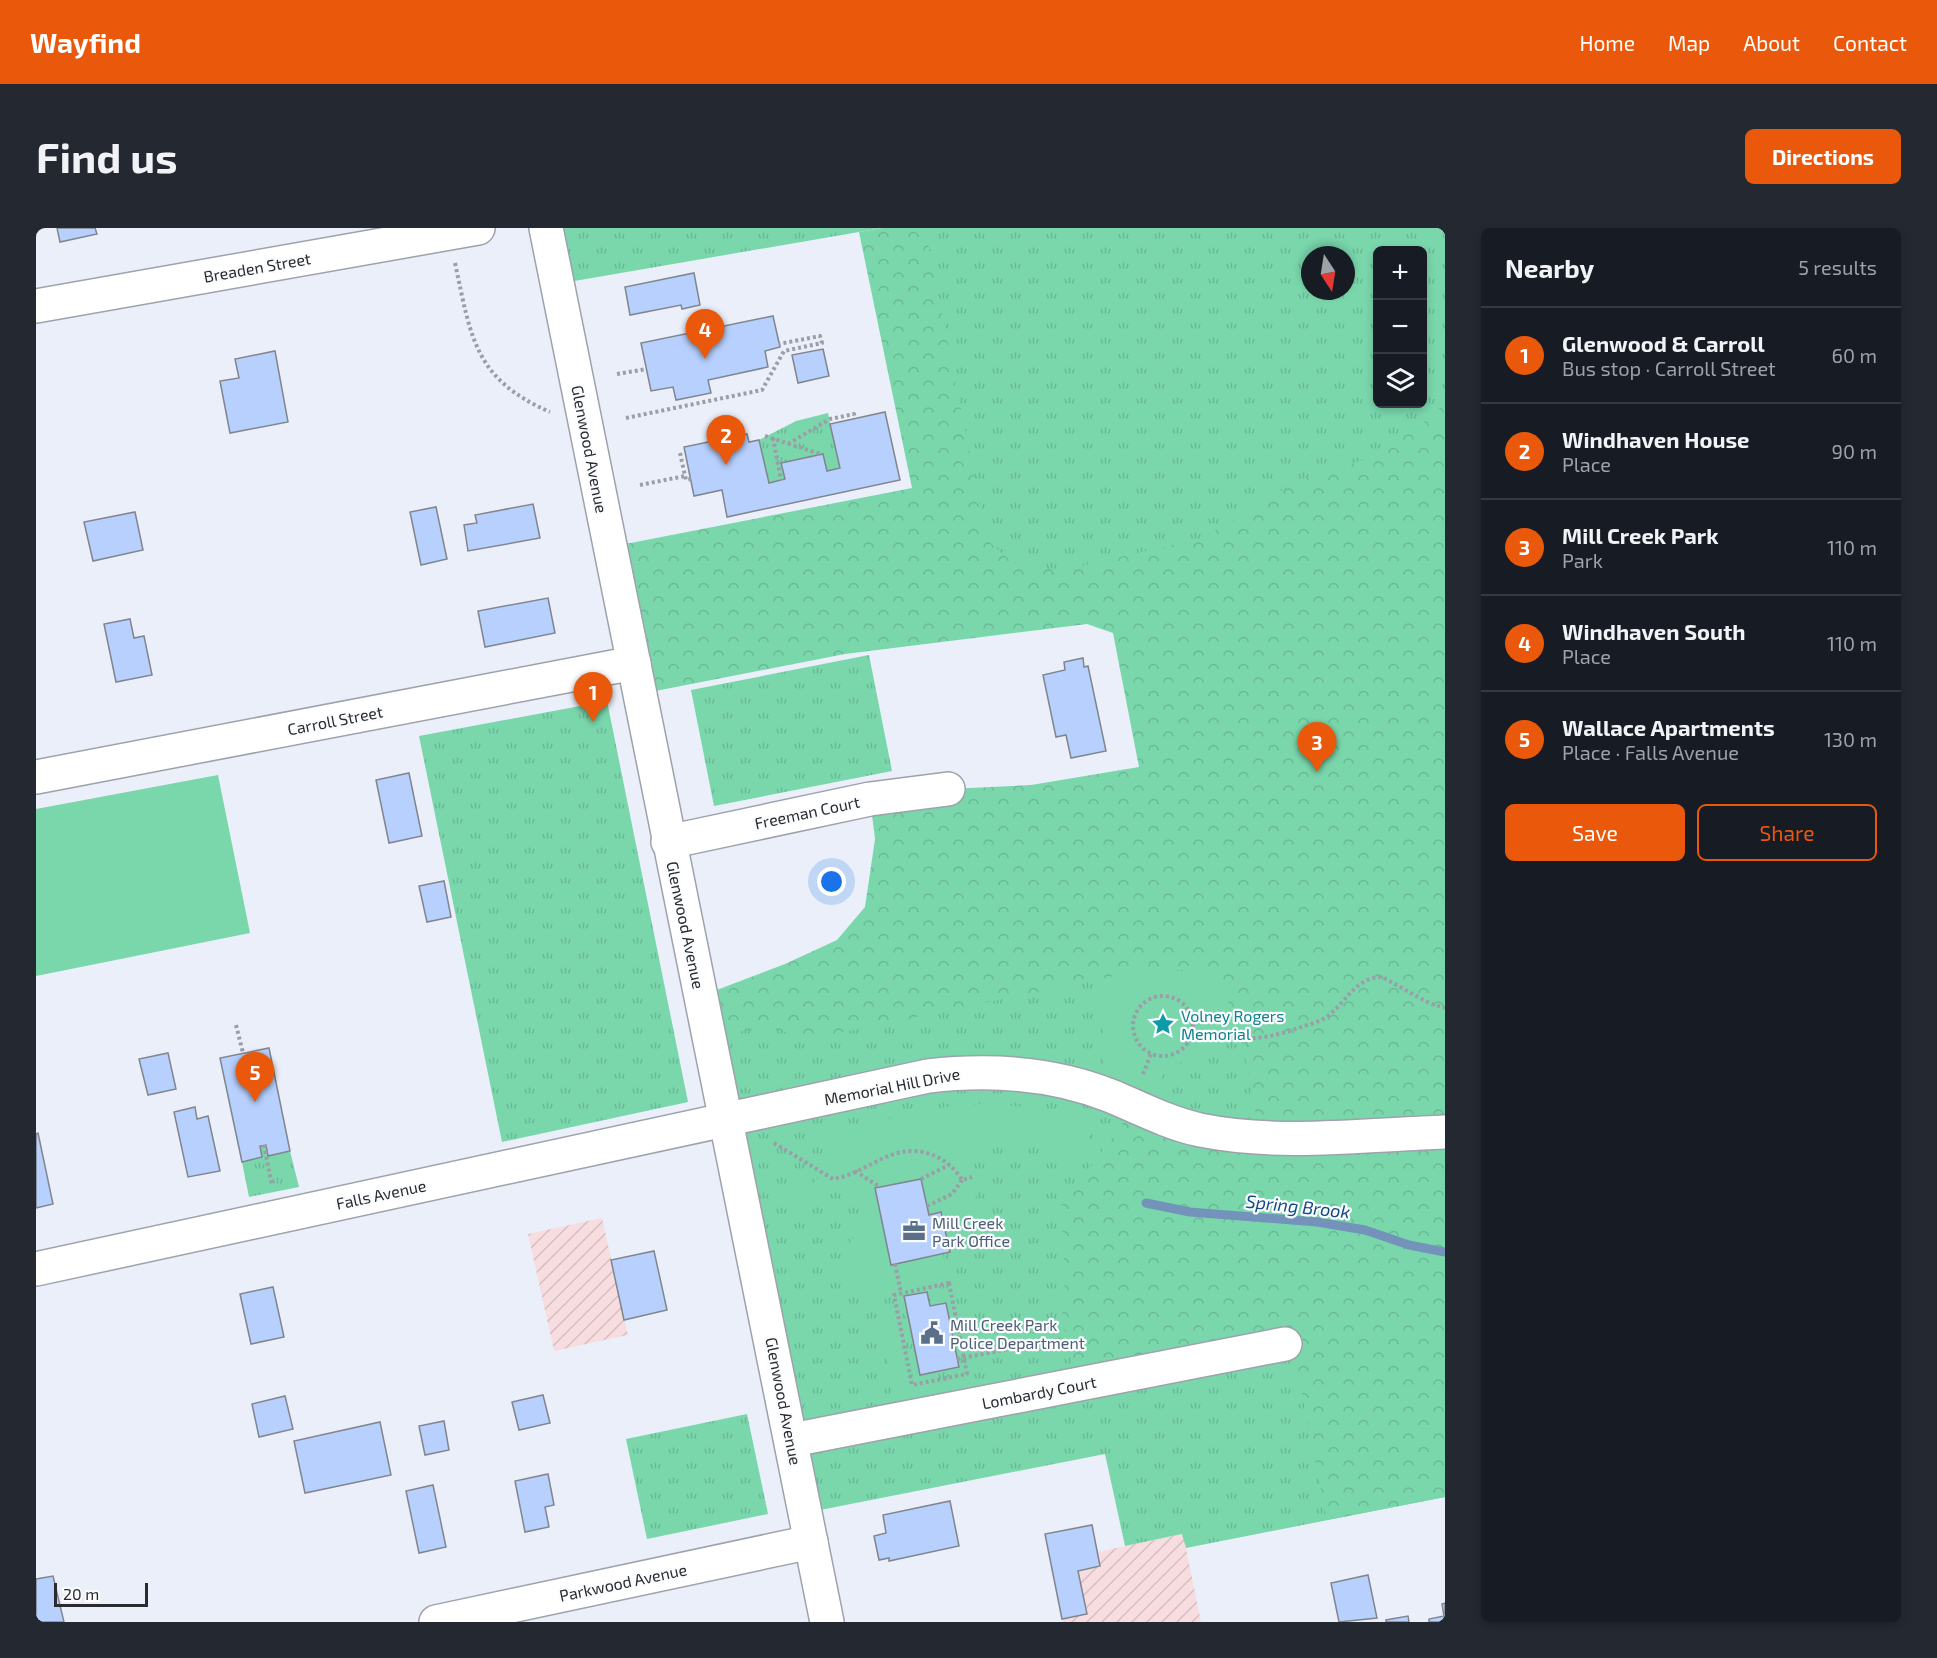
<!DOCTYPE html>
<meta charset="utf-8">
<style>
:root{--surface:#171b24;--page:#242831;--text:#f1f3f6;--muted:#9ea1a6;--line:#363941;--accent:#ea580c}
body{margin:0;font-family:"Exo 2",sans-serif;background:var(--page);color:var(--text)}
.controls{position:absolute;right:18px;top:18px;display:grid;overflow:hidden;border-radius:9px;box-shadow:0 3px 9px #0003}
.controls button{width:54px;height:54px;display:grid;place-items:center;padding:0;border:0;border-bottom:2px solid var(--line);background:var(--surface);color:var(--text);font:30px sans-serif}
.compass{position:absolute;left:1265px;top:18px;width:54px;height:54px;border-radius:50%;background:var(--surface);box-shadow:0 3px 9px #0003;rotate:168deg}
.scale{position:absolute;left:18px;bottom:15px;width:94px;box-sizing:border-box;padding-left:6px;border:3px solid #292b2f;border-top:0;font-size:16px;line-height:21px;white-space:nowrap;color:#292b2f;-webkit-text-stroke:4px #fbfcfe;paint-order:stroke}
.you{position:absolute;left:796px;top:654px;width:21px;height:21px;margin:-15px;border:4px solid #fff;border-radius:50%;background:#1a73e8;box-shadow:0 0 0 9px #1a73e833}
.badge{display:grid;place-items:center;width:39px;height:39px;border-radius:50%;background:var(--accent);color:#fff;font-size:20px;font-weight:700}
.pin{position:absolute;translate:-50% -50px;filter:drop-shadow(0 2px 3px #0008)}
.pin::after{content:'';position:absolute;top:32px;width:21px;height:18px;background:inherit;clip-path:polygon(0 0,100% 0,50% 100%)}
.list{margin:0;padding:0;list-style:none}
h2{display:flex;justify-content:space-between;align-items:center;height:78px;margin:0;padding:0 24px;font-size:26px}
h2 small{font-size:20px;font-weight:400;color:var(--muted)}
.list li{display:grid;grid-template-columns:39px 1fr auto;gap:18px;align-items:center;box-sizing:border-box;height:96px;padding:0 24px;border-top:2px solid var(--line)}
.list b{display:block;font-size:22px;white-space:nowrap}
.list p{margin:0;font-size:20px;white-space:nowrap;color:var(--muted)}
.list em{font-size:20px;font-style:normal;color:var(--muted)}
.actions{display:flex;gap:12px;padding:18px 24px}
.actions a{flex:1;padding:14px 0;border:2px solid var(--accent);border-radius:9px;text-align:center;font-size:21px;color:var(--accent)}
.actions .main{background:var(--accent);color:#fff}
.icon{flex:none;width:33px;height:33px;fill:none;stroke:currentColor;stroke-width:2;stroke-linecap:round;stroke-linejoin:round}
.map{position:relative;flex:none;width:1409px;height:1394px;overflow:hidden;border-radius:9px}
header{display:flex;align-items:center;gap:36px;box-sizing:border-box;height:84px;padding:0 30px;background:var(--accent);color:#fff}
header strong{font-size:28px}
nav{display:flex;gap:33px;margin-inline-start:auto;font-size:21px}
.intro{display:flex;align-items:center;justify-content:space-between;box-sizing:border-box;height:144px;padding:0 36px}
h1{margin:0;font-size:42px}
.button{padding:15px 27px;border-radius:9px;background:var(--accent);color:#fff;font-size:21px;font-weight:700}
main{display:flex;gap:36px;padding:0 36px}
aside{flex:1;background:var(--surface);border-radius:9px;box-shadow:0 3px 9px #0003}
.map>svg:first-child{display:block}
</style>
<header>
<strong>Wayfind</strong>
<nav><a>Home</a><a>Map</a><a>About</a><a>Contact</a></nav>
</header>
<div class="intro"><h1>Find us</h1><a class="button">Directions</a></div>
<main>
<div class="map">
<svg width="1409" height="1394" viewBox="0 0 1409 1394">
<defs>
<pattern id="industrial-furrows" width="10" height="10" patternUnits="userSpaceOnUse" patternTransform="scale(1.5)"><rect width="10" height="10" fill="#f8dde0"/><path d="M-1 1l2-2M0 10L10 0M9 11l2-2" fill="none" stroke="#d5bec0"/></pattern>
<pattern id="grass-tufts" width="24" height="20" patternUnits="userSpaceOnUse" patternTransform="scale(1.5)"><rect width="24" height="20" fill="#7ad7ac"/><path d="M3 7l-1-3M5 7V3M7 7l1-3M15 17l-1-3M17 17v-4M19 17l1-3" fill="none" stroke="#6ab994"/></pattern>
<pattern id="forest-crowns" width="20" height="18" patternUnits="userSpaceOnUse" patternTransform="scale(1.5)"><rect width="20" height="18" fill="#7ad7ac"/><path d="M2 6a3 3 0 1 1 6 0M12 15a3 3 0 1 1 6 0" fill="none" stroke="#6ab994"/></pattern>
</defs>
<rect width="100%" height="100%" fill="#eaeff9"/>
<g fill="url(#industrial-furrows)">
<polygon points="566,990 592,1107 518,1123 492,1006"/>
<polygon points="1147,1306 1165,1394 1027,1394 1042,1343 1064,1338 1061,1324"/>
</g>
<g fill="url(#grass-tufts)" fill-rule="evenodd">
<path d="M510 0H1409V1269L1150 1320 1146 1306 1089 1318 1069 1226 769 1285 670 791 1180 685 1118 365 934 403 846 0 521 56ZM1342 22H1386V176H1342ZM1274 27H1310V63H1274Z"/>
<polygon points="792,185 804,240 791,243 787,226 746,235 749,251 733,255 723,212 760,193"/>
<polygon points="833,427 856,543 678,578 655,462"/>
<polygon points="571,473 652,874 466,914 383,508"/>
<polygon points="230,917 233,928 254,923 263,959 213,969 206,934 226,929 224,918"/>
<polygon points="711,1186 732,1286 611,1311 590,1211"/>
</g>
<path fill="url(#forest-crowns)" d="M847 0H889L951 312 976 334 1024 343 1166 310 1261 254 1326 232 1385 197 1409 175V1269L1291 1292 1256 1115 1039 1157 1026 1082 1029 1052 1025 978 1099 879 1224 909C1217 874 1205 777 1179 754 1159 736 1123 742 1098 744L765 813C738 791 705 804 674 810L665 768 749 736 801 712 829 679 839 611 834 571 912 561 995 557 1103 539 1077 405 1051 396 809 426 604 466 574 319 876 260 823 4Z"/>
<g fill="#7ad7ac">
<polygon points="182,547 214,705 0,748 0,581"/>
<path d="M1132 741C1188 748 1188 763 1205 812L1184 809 1162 829 1131 838 1119 867 1067 846C1070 813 1065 784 1057 753L1098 744Z"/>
<path d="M947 876C987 878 1026 881 1064 895L1031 936C1004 916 959 898 931 927L949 1010 912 1018 905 985 893 987 855 1037 907 1026 913 1055C883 1062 830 1085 811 1050 808 1043 805 1034 807 1027 812 1005 850 999 820 963 790 959 780 971 759 988L754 966C786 958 797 935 791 903L915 878Z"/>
<polygon points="860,1079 876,1157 931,1146 937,1177 848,1179 857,1161 842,1082"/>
</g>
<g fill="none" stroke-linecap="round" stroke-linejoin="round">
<polyline stroke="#7493bb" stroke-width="9" points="1110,975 1154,984 1281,994 1329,1002 1373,1017 1409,1024"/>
</g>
<g fill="#b7d0fd" stroke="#81858e" stroke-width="1.5">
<polygon points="21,0 59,0 61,6 24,14"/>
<polygon points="658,45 664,77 646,81 645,77 594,87 589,59"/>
<polygon points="737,88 744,119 729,123 732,139 672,152 675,165 640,172 637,159 615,163 605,115"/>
<polygon points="787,121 793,148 762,155 756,127"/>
<polygon points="239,123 252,194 194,205 184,153 203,150 199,131"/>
<polygon points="849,184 864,252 691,289 686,262 658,268 648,219 711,206 713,214 723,212 733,255 749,251 745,235 787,226 791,243 804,240 794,196"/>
<polygon points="497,276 504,310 432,323 428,297 441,295 439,287"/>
<polygon points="400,279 411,331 385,337 374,284"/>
<polygon points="99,284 107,322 57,333 48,294"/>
<polygon points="512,370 519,405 449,419 442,383"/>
<polygon points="94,391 98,410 108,408 116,447 80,454 68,396"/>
<polygon points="1047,430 1048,439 1052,438 1070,523 1035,530 1030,507 1020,509 1007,447 1029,442 1028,434"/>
<polygon points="373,545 386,608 353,615 340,552"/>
<polygon points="408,653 415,689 391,694 383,658"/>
<polygon points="233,820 254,923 232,928 230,917 224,918 226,929 206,934 184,830"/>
<polygon points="132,825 140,861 112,867 103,831"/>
<polygon points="159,879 161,891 172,888 184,943 152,949 138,884"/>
<polygon points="2,905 17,976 0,980 0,906"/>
<polygon points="885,951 893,987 905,984 914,1024 855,1037 839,960"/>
<polygon points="618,1023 631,1082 588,1092 575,1032"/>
<polygon points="237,1059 248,1109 215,1116 204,1066"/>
<polygon points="891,1064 894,1078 910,1075 923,1139 884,1147 868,1068"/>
<polygon points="507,1167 514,1195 483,1202 476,1174"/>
<polygon points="249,1168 257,1201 223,1209 216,1176"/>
<polygon points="408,1193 413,1222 389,1227 383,1198"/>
<polygon points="344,1194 355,1247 269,1265 258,1213"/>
<polygon points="512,1246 518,1277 509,1279 513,1299 489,1304 479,1253"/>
<polygon points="397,1257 410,1319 383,1325 370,1263"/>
<polygon points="914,1273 923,1318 853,1333 853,1330 843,1332 838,1308 850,1305 847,1287"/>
<polygon points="1056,1297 1064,1338 1042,1343 1051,1386 1026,1391 1009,1306"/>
<polygon points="1332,1347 1341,1390 1303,1394 1295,1355"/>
<polygon points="17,1348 28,1394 0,1394 0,1351"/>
<polygon points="1409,1375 1409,1394 1393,1394 1393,1391 1408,1388 1406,1376"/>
<polygon points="1372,1388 1373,1394 1350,1394 1350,1392"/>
</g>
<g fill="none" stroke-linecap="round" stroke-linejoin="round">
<g stroke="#9da2ab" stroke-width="36">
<g id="minor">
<polyline points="0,78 442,0"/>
<polyline points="0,549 598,435"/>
<polyline points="632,614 834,571 912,561"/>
<path d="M0 1041 892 848C954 841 1015 844 1075 868 1104 880 1132 895 1164 902 1243 918 1329 907 1409 904"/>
<polyline points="756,1212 1249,1116"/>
<polyline points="400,1394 775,1314"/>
</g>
</g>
<g stroke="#9da2ab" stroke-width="36">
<polyline id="major" points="510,0 791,1394"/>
</g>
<g stroke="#9b9ea6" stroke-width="4" stroke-dasharray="3 3" stroke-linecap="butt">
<path d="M419 35C435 109 438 151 514 184"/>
<polyline points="581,146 610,141"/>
<polyline points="590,190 726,162 748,123 786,115 784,108 743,116"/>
<polyline points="729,208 784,226"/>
<polyline points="737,210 745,252"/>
<polyline points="752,216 794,191 818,186 819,191"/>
<polyline points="644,225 650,252 655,251"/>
<polyline points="604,257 649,248"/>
<circle cx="1127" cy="798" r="30"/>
<polyline points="200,797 207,825"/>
<path d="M1157 804C1198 811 1222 815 1262 800 1272 797 1283 794 1292 788 1311 773 1319 750 1346 749L1393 775 1409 780"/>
<polyline points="1107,846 1115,826"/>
<path d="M738 915 797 951C831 946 856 913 894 926 908 931 918 939 926 952L936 949"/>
<polyline points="228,917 236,958"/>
<polyline points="819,943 844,959"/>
<polyline points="885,951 913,937"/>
<polyline points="891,978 916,966 926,952"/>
<polyline points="859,1036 865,1065"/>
<polygon points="913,1055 931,1146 876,1157 858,1067"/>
<polyline points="921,1131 1025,1111"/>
</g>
<use href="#minor" stroke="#fff" stroke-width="33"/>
<use href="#major" stroke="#fff" stroke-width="33"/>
</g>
<defs>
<g id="sight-bare" transform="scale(1.8)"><path d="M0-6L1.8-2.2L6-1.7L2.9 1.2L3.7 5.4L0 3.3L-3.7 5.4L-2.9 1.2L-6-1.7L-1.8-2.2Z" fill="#0f9aa8" stroke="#fbfcfe" stroke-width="2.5" paint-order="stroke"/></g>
<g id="office-bare" transform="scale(1.8)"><path d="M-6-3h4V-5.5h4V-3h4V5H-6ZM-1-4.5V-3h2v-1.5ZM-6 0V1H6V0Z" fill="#5c6f8a" stroke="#fbfcfe" stroke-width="2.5" paint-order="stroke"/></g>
<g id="civic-bare" transform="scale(1.8)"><path d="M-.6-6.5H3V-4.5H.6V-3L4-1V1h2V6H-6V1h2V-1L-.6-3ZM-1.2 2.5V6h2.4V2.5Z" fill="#5c6f8a" stroke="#fbfcfe" stroke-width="2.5" paint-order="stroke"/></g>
</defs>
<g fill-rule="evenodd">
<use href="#sight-bare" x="1127" y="796"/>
<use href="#office-bare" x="878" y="1003"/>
<use href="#civic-bare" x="896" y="1105"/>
</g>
<g text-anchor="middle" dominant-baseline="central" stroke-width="4.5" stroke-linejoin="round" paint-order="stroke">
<g font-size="16" fill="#292b2f" stroke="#fbfcfe">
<text transform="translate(221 39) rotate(-10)">Breaden Street</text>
<text transform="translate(554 221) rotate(79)">Glenwood Avenue</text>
<text transform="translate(299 492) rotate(-11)">Carroll Street</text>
<text transform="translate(771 584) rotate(-12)">Freeman Court</text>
<text transform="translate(650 697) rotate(78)">Glenwood Avenue</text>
<text transform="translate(856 858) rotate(-11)">Memorial Hill Drive</text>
<text transform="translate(345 966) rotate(-12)">Falls Avenue</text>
<text transform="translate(1003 1164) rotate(-11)">Lombardy Court</text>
<text transform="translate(748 1173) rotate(79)">Glenwood Avenue</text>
<text transform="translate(587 1354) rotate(-12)">Parkwood Avenue</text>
</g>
<g font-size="16" fill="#0d838f" stroke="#fbfcfe" text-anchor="start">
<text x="1145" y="787">Volney Rogers<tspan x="1145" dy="18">Memorial</tspan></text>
</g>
<g font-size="16" fill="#4e5e75" stroke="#fbfcfe" text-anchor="start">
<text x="896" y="994">Mill Creek<tspan x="896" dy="18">Park Office</tspan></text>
<text x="914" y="1096">Mill Creek Park<tspan x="914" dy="18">Police Department</tspan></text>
</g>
<g font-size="18" font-style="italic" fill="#154986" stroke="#fbfcfe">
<text transform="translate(1262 978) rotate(6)">Spring Brook</text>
</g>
</g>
</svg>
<div class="controls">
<button>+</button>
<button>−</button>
<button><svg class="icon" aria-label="layers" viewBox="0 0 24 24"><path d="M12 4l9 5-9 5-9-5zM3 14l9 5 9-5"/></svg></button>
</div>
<svg class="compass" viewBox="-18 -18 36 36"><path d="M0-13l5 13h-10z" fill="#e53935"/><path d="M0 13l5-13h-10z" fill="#9ea1a6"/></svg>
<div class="scale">20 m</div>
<div class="you"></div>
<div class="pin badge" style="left:557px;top:494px">1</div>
<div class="pin badge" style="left:690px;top:237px">2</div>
<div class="pin badge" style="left:1281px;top:544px">3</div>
<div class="pin badge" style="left:669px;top:131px">4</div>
<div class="pin badge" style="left:219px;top:874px">5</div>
</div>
<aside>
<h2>Nearby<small>5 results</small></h2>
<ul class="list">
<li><span class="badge">1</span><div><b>Glenwood &amp; Carroll</b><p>Bus stop · Carroll Street</p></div><em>60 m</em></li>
<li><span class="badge">2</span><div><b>Windhaven House</b><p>Place</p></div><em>90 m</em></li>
<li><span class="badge">3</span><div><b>Mill Creek Park</b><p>Park</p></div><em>110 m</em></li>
<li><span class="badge">4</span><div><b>Windhaven South</b><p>Place</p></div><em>110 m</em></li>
<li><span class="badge">5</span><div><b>Wallace Apartments</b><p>Place · Falls Avenue</p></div><em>130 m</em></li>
</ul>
<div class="actions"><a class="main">Save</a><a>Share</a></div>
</aside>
</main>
